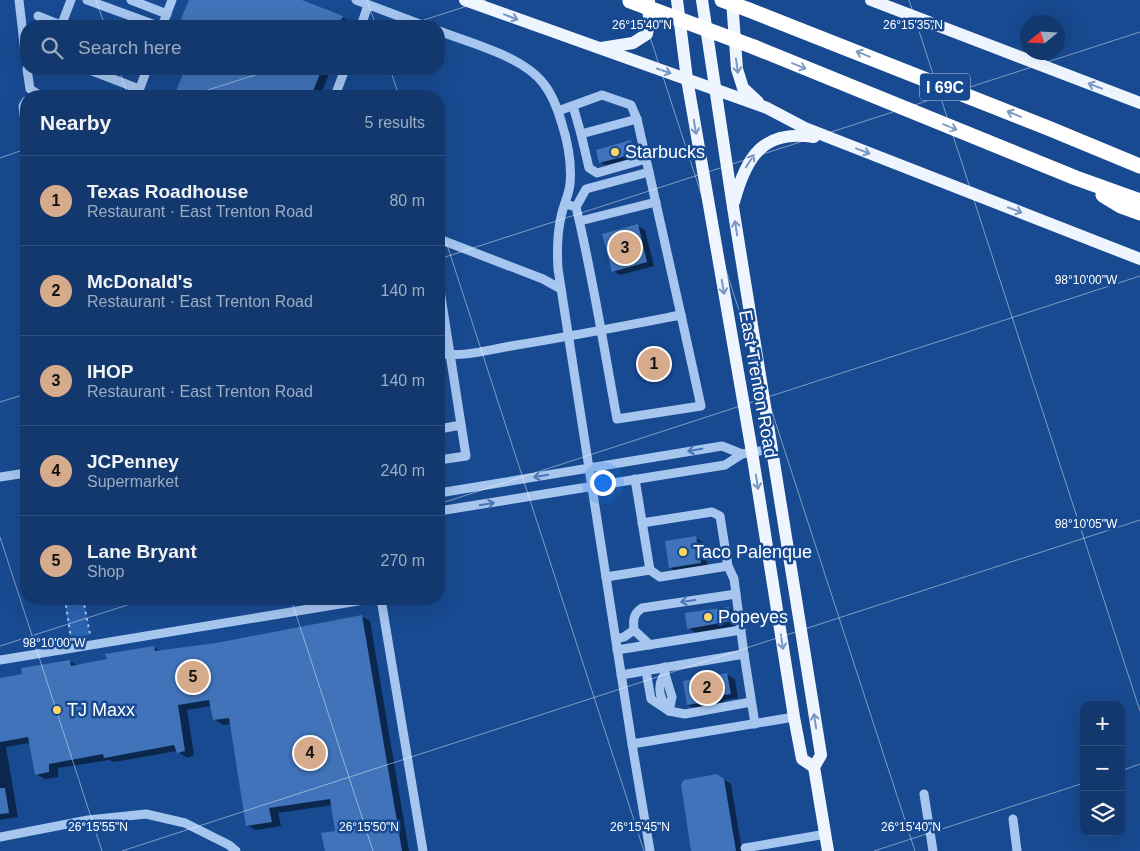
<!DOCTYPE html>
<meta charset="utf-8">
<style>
:root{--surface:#12386d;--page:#1b3f72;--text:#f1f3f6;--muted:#9cacc2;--line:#315280;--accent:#d6ab8b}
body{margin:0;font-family:Arial,sans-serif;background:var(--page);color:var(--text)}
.controls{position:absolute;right:15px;bottom:15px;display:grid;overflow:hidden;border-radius:10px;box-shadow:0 5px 20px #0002}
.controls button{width:45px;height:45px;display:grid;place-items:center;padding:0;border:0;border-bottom:1px solid var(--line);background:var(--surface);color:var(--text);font:25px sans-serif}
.compass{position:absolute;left:1020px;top:15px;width:45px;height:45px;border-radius:50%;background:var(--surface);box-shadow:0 5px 20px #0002;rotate:252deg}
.you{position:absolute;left:602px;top:482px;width:18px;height:18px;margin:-12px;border:4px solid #fff;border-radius:50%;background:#1a73e8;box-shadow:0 0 0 8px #1a73e833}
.badge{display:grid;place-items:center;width:32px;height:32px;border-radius:50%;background:var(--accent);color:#111;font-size:16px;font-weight:700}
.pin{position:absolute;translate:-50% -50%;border:2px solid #fff;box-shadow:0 1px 5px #0006}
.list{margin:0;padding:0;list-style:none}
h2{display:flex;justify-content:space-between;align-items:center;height:65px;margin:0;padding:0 20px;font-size:21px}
h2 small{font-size:16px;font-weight:400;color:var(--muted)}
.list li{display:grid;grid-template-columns:32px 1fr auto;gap:15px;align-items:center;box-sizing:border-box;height:90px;padding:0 20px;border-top:1px solid var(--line)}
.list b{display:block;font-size:19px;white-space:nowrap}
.list p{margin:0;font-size:16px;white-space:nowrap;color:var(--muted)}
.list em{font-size:16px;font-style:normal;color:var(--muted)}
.icon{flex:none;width:28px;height:28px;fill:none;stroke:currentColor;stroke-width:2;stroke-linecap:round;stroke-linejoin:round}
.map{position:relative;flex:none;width:1140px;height:851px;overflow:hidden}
.search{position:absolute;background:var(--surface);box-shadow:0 5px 20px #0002;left:20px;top:20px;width:425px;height:55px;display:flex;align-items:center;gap:12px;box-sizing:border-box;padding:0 18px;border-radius:20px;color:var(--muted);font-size:19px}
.panel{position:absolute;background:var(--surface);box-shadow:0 5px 20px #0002;left:20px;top:90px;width:425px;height:515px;border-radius:20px}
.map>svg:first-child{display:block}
</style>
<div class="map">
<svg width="1140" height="851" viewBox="0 0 1140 851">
<rect width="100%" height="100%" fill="#184a91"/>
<polygon fill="#2a63b0" points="64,599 84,599 90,635 70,638"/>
<g fill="#0007">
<polygon points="190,0 298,0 350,21 348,26 180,26"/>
<polygon points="186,69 331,69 320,96 176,96"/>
<polygon points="630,141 635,144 638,157 605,165 600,162"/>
<polygon points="637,226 645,230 654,266 620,275 613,271"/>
<polygon points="696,538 703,542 708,567 678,572 670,568"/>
<polygon points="729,608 737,613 739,625 696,633 688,628 686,614"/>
<polygon points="361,616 370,621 409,851 326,851 337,832 332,805 278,813 281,826 256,830 247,825 231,724 223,725 214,719 211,706 187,710 194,755 187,758 177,751 114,762 109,760 58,768 58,777 45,779 36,774 30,743 6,747 18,817 0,820 0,679 24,675 70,661 78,666 109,660 154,647 162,652 216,644"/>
<polygon points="727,675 735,679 738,698 724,700 725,704 696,709 688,705"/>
<polygon points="717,775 731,784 742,851 693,851"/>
</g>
<g fill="#4073b9">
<polygon points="189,0 302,0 343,16 338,26 178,26"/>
<polygon points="185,69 322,69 311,96 174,96"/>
<polygon points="631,140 634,154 599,163 596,150"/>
<polygon points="638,224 647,262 612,272 602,234"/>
<polygon points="696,536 701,563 669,568 665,541"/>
<polygon points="729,607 731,621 687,629 685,613"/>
<polygon points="362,615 402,851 325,851 321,833 335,831 330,799 269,808 272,822 246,826 229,718 213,720 209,700 178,705 185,751 177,753 174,745 104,758 103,754 49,764 49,772 35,775 28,737 0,742 0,678 22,674 21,668 70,660 71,666 107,659 105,654 154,646 155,651 216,643"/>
<polygon points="727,673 731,694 717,696 718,700 687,705 683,681"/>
<polygon points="717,774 724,779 736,851 691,851 681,784 684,780"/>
<polygon points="0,788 5,788 9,813 0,814"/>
</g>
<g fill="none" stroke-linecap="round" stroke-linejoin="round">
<g stroke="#a6c6f0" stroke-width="2" stroke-dasharray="2.5 4" stroke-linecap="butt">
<polyline points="65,599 71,638"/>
<polyline points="83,599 90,634"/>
</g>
<g stroke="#a6c6f0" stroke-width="9">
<polyline points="19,0 26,61"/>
<polyline points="87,0 158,26"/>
<polyline points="131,0 167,14"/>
<polyline points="356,0 425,26"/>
<polyline points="38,16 63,26"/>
<polyline points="61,26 71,0"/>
<polyline points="162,26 172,0"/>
<polyline points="361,26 368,5"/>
<path d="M439 31C470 43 522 56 543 83 553 95 558 110 562 124 568 143 572 163 570 184 569 195 563 206 561 217 557 234 557 252 558 269L632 744 650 851"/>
<polyline points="27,69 30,89 41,96"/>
<polyline points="87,69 139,89"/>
<polyline points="137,96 147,69"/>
<polyline points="335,96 345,69"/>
<polyline points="26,101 23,106 26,128"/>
<polyline points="573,106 581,134 637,119"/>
<polyline points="558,111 602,95 631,105 637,119 649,172"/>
<polyline points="581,134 589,168 597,173 646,159"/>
<polyline points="576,207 586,189 649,172 681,315"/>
<polyline points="580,221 656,202"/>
<polyline points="439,239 543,279 561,289"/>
<polyline points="439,284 466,456 439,460"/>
<path d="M439 353C461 358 488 350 511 346 568 337 624 326 681 315L701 406 617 419C604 349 593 277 576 207L565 204"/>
<polyline points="439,429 461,425"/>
<polyline points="0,477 26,473"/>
<polyline points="439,493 722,446 742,454"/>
<polyline points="439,511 725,465 742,454 771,449"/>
<polyline points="650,570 660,577 728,566"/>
<polyline points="606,577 650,570 635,479"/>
<polyline points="381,599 423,851"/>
<polyline points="616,639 624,637 634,630"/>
<path d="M650 645 634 630C633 620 633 614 642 608L736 594"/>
<polyline points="617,650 741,630"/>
<polyline points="744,654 755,724"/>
<polyline points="0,660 370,599"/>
<polyline points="665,667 665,674 672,697 669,711"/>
<polyline points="646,671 651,699 669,711 685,714 751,702"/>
<path d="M665 674C656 686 659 697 668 709"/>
<polyline points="621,675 744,654 734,579 728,566 720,516 712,512 642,523"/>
<polyline points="632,744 794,717"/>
<polyline points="924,794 933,851"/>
<polyline points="1013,819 1017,851"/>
<polyline points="0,837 88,820 146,814 185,823 229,845 236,851"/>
<polyline points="745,848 826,834"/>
</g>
<g stroke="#eff5ff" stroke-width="12">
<polyline points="465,0 767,108 805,128 1140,259"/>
<polyline points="677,0 687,79 752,452 794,717 802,759 814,767"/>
<polyline points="702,0 733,207 821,755 814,767 828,851"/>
<polyline points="732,0 737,69 743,88 758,102"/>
<polyline points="871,0 1140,103"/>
<polyline points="601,48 633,43 647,34 649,22 649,0"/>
<path d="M734 202C746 157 763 129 814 137"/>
</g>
<g stroke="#fff" stroke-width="15">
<polyline points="749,10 1048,128 1140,166"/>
<polyline points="754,47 1076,178 1140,201"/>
<polyline points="1103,195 1121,206 1140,213"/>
</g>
<g stroke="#fff" stroke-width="15">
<polyline points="722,0 749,10"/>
<polyline points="630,1 754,47"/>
</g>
</g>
<defs><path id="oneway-shaft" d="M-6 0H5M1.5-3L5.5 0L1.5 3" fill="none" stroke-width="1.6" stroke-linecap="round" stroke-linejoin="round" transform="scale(1.25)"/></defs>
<g stroke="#7997c2">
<use href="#oneway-shaft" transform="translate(511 17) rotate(21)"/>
<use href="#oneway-shaft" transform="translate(737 66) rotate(82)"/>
<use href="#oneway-shaft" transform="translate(664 71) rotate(19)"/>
<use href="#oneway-shaft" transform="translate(1095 86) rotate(-159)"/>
<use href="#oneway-shaft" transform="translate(695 127) rotate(80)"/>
<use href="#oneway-shaft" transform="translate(863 151) rotate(21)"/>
<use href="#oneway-shaft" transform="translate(750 161) rotate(-57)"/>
<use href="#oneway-shaft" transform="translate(1015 210) rotate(21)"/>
<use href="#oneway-shaft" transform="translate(736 228) rotate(-99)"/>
<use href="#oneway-shaft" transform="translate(723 287) rotate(80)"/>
<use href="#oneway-shaft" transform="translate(757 482) rotate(81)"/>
<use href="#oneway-shaft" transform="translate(782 642) rotate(81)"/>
<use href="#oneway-shaft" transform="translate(815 721) rotate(-99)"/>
</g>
<g stroke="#809bc2">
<use href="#oneway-shaft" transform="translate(863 54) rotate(-158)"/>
<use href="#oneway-shaft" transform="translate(799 66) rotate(22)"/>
<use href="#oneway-shaft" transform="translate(1014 114) rotate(-158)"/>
<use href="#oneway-shaft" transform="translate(950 127) rotate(22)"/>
</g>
<g stroke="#4a75b2">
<use href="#oneway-shaft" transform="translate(695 450) rotate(171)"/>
<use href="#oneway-shaft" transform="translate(541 476) rotate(170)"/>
<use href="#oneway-shaft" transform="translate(487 504) rotate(-9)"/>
<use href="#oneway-shaft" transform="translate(688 601) rotate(172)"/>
</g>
<path fill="none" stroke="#fff" stroke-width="1" stroke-opacity="0.45" d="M96 0 105 26M367 0 376 26M638 0 915 851M909 0 1140 711M405 26 486 0M119 69 128 96M390 69 399 96M189 96 274 69M0 158 26 149M439 220 644 851M439 259 1140 32M0 402 26 394M439 504 1140 276M0 537 102 851M291 599 373 851M0 646 146 599M1121 771 1140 764M122 851 1140 520M874 851 1084 783"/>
<g fill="#ffd665" stroke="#184a91" stroke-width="2">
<circle cx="615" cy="152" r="5"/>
<circle cx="683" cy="552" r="5"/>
<circle cx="708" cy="617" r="5"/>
<circle cx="57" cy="710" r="5"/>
</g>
<g text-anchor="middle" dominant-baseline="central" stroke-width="5" stroke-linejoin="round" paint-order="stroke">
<rect fill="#184a91" stroke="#bac9de" stroke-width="1" x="920" y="73.5" width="50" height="27" rx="4"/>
<g font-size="16" font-weight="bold" fill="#fff">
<text x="945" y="87">I 69C</text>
</g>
<g font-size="18" fill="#fff" stroke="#184a91" text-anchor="start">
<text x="625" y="152">Starbucks</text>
<text x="693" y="552">Taco Palenque</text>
<text x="718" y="617">Popeyes</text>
<text x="67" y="710">TJ Maxx</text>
</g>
<g font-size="18" fill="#fff" stroke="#184a91">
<text transform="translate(758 384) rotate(80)">East Trenton Road</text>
</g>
</g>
<g font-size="12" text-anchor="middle" fill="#fff" stroke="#184a91" stroke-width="5" stroke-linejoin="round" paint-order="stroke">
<text x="642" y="29">26°15'40"N</text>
<text x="913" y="29">26°15'35"N</text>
<text x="1086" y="284">98°10'00"W</text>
<text x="1086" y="528">98°10'05"W</text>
<text x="54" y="647">98°10'00"W</text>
<text x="98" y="831">26°15'55"N</text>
<text x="369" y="831">26°15'50"N</text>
<text x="640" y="831">26°15'45"N</text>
<text x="911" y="831">26°15'40"N</text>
</g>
</svg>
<div class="controls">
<button>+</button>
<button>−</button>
<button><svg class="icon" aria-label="layers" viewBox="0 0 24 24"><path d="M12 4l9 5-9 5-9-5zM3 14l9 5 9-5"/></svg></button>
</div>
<svg class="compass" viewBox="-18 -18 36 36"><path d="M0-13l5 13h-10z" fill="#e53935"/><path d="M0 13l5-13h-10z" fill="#9cacc2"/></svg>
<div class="you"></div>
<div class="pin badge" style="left:654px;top:364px">1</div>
<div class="pin badge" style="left:707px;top:688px">2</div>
<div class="pin badge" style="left:625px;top:248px">3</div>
<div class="pin badge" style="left:310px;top:753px">4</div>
<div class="pin badge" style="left:193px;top:677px">5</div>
<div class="search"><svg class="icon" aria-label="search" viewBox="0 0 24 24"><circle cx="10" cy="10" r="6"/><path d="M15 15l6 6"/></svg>Search here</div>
<section class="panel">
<h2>Nearby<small>5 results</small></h2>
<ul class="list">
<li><span class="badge">1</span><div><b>Texas Roadhouse</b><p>Restaurant · East Trenton Road</p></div><em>80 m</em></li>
<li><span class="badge">2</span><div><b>McDonald's</b><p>Restaurant · East Trenton Road</p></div><em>140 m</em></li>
<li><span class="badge">3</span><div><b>IHOP</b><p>Restaurant · East Trenton Road</p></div><em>140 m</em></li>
<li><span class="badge">4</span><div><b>JCPenney</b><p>Supermarket</p></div><em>240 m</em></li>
<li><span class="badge">5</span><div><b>Lane Bryant</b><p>Shop</p></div><em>270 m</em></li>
</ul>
</section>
</div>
